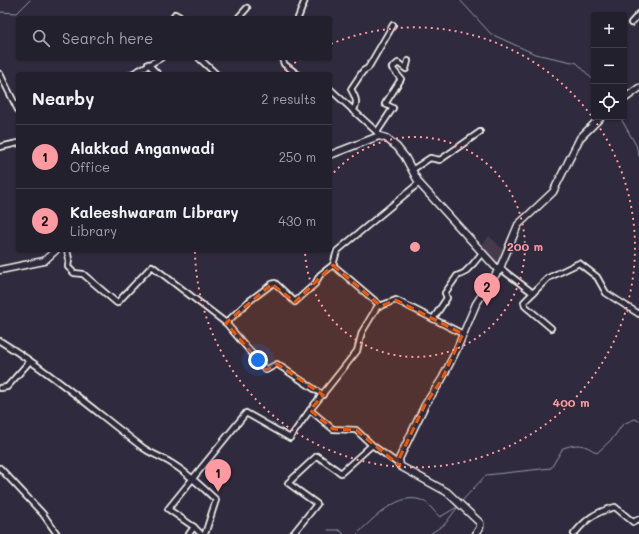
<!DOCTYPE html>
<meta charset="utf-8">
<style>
:root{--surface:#23202e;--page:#2b2836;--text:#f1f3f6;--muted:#a3a3aa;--line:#403e4a;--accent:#ff9aa2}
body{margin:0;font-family:Mali,sans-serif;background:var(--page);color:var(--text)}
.controls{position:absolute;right:12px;top:12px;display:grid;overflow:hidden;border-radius:4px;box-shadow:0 1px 3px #0004}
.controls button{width:36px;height:36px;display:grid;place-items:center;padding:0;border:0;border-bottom:1px solid var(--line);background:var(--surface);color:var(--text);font:20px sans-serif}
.you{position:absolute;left:258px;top:360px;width:14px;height:14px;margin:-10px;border:3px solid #fff;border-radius:50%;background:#1a73e8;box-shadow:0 0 0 6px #1a73e833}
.badge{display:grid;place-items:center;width:26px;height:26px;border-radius:50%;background:var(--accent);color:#111;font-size:13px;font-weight:700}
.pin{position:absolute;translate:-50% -33px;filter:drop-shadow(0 1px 2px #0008)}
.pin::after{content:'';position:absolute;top:21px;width:14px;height:12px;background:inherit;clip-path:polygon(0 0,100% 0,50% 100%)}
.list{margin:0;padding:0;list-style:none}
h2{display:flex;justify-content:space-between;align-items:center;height:52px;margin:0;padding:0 16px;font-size:17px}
h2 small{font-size:13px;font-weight:400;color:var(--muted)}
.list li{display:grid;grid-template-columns:26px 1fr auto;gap:12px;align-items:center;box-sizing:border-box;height:64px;padding:0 16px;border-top:1px solid var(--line)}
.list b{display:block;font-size:15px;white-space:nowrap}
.list p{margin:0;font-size:13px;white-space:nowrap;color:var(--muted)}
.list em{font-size:13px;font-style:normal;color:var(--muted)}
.icon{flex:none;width:22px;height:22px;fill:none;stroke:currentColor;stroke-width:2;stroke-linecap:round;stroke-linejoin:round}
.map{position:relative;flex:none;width:639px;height:534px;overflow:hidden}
.search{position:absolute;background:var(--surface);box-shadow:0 1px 3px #0004;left:16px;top:16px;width:316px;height:44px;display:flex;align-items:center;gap:10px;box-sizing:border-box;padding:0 14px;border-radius:4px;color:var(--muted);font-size:15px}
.panel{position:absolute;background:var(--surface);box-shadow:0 1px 3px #0004;left:16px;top:72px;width:316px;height:180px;border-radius:4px}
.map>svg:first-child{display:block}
</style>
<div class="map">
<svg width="639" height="534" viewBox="0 0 639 534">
<rect width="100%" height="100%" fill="#2f2a3d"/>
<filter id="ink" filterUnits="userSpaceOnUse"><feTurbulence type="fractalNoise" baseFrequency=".025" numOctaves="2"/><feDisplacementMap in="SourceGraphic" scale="8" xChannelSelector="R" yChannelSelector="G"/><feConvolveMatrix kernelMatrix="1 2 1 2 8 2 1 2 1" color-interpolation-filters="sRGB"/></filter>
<g filter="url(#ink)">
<polygon fill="#443a4d" points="489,236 507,253 498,265 479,250"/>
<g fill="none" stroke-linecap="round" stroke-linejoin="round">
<g stroke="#929ba7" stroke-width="1">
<polyline points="460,0 491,34 535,54 577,63 594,81"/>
<polyline points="0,12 17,13 30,0"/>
<polyline points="620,117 636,145 639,156"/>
<path d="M461 502 486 475 551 468 563 448C578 443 584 444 597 453L613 438 623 424 635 419 639 421"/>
<polyline points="328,530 339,530 344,534"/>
<path d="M357 534C372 520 401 488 425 502 430 505 435 513 440 517L457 507"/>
<polyline points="430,534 445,524 457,508"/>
</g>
<g stroke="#f4f1e8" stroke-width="8">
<g id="street">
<polyline points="173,18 175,14 182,18"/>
<polyline points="238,18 247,8"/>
<polyline points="298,18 305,0"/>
<polyline points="631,23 639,14"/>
<polyline points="199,58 216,74"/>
<polyline points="282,58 284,64 297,74"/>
<polyline points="148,64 158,74"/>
<polyline points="0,74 18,110"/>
<polyline points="132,74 161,58"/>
<polyline points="330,89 378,133"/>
<path d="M353 111C359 102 355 97 351 89L363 71 368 68 393 25"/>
<polyline points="377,132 393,108 385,104 401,79 392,68 398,63 406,69 408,61"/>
<polyline points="0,147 18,143"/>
<polyline points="412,170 430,158 440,160 480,132"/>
<polyline points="67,250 69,259 68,267 74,273 83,274 117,303 152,266 226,323 248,302 272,284 275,283 295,302 315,284 320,275 333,265 337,251 419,183"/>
<polyline points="333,265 381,306"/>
<polyline points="500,268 533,293 524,302 525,306 551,328"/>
<polyline points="533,293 548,278 579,263 597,277 606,293 639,314"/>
<polyline points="433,319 447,298 445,293 457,276 464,273 473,264 482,253"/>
<polyline points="226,323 266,370 277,364 323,395"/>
<path d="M0 341C50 372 95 411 142 447 151 454 162 457 171 463 188 473 202 487 216 500L205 534"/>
<polyline points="0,388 7,387 30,361"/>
<polyline points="400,465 372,445 356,430 333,429 310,410 357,351 362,332 377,307 396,300 463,334"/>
<polyline points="0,468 43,514 57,534"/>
<polyline points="194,527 201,534"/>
<polyline points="189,534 194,527 168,509 246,413 290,438 310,410"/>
<polyline points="293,534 317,504 288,483 317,456 341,473 372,445"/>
<path d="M574 534C587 518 596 512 615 507L633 522 639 519"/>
</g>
</g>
<g stroke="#f4f1e8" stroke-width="9">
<g id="secondary">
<polyline points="624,99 639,88"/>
<polyline points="330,155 379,136 386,138 397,147 405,157 419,183 499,271"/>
<polyline points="0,270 44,261 56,250"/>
<polyline points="476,534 480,527 480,523 447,492 400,466 399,459 425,405 442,379 456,351 476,304 500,268 518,225 553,192 580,138 601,117"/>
</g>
</g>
<use href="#street" stroke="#2f2a3d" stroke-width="4.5"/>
<use href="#secondary" stroke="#2f2a3d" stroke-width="6"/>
</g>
</g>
<path fill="#e8590c" fill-opacity="0.2" stroke="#e8590c" stroke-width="3" stroke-dasharray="8 5" stroke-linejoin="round" d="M333 265 381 306 396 300 463 334 442 379 425 405 399 459 400 466 356 430 333 429 310 410 323 395 277 364 266 370 226 323 272 284 295 302Z"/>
<g fill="none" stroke="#ff9aa2" stroke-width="2" stroke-dasharray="2 4">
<path d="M330 177A110 110 0 1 1 305 251"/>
<path d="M280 74A220 220 0 0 1 302 58M331 44A220 220 0 1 1 195 251"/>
</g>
<circle cx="415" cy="247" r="6" fill="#ff9aa2" stroke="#2f2a3d" stroke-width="2"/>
<g font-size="12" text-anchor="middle" font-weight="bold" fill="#ff9aa2" stroke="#2f2a3d" stroke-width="3" stroke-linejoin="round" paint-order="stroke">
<text x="525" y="251">200 m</text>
<text x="571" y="407">400 m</text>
</g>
</svg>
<div class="controls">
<button>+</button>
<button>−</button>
<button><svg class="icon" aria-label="locate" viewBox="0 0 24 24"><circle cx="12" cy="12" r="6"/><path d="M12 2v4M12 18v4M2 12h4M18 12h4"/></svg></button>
</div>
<div class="you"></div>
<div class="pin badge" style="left:218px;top:492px">1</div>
<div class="pin badge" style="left:487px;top:306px">2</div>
<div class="search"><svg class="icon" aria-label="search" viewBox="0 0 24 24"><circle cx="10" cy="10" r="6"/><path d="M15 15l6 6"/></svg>Search here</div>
<section class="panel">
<h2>Nearby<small>2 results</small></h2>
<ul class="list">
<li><span class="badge">1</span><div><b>Alakkad Anganwadi</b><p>Office</p></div><em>250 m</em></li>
<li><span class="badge">2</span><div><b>Kaleeshwaram Library</b><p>Library</p></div><em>430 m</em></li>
</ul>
</section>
</div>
